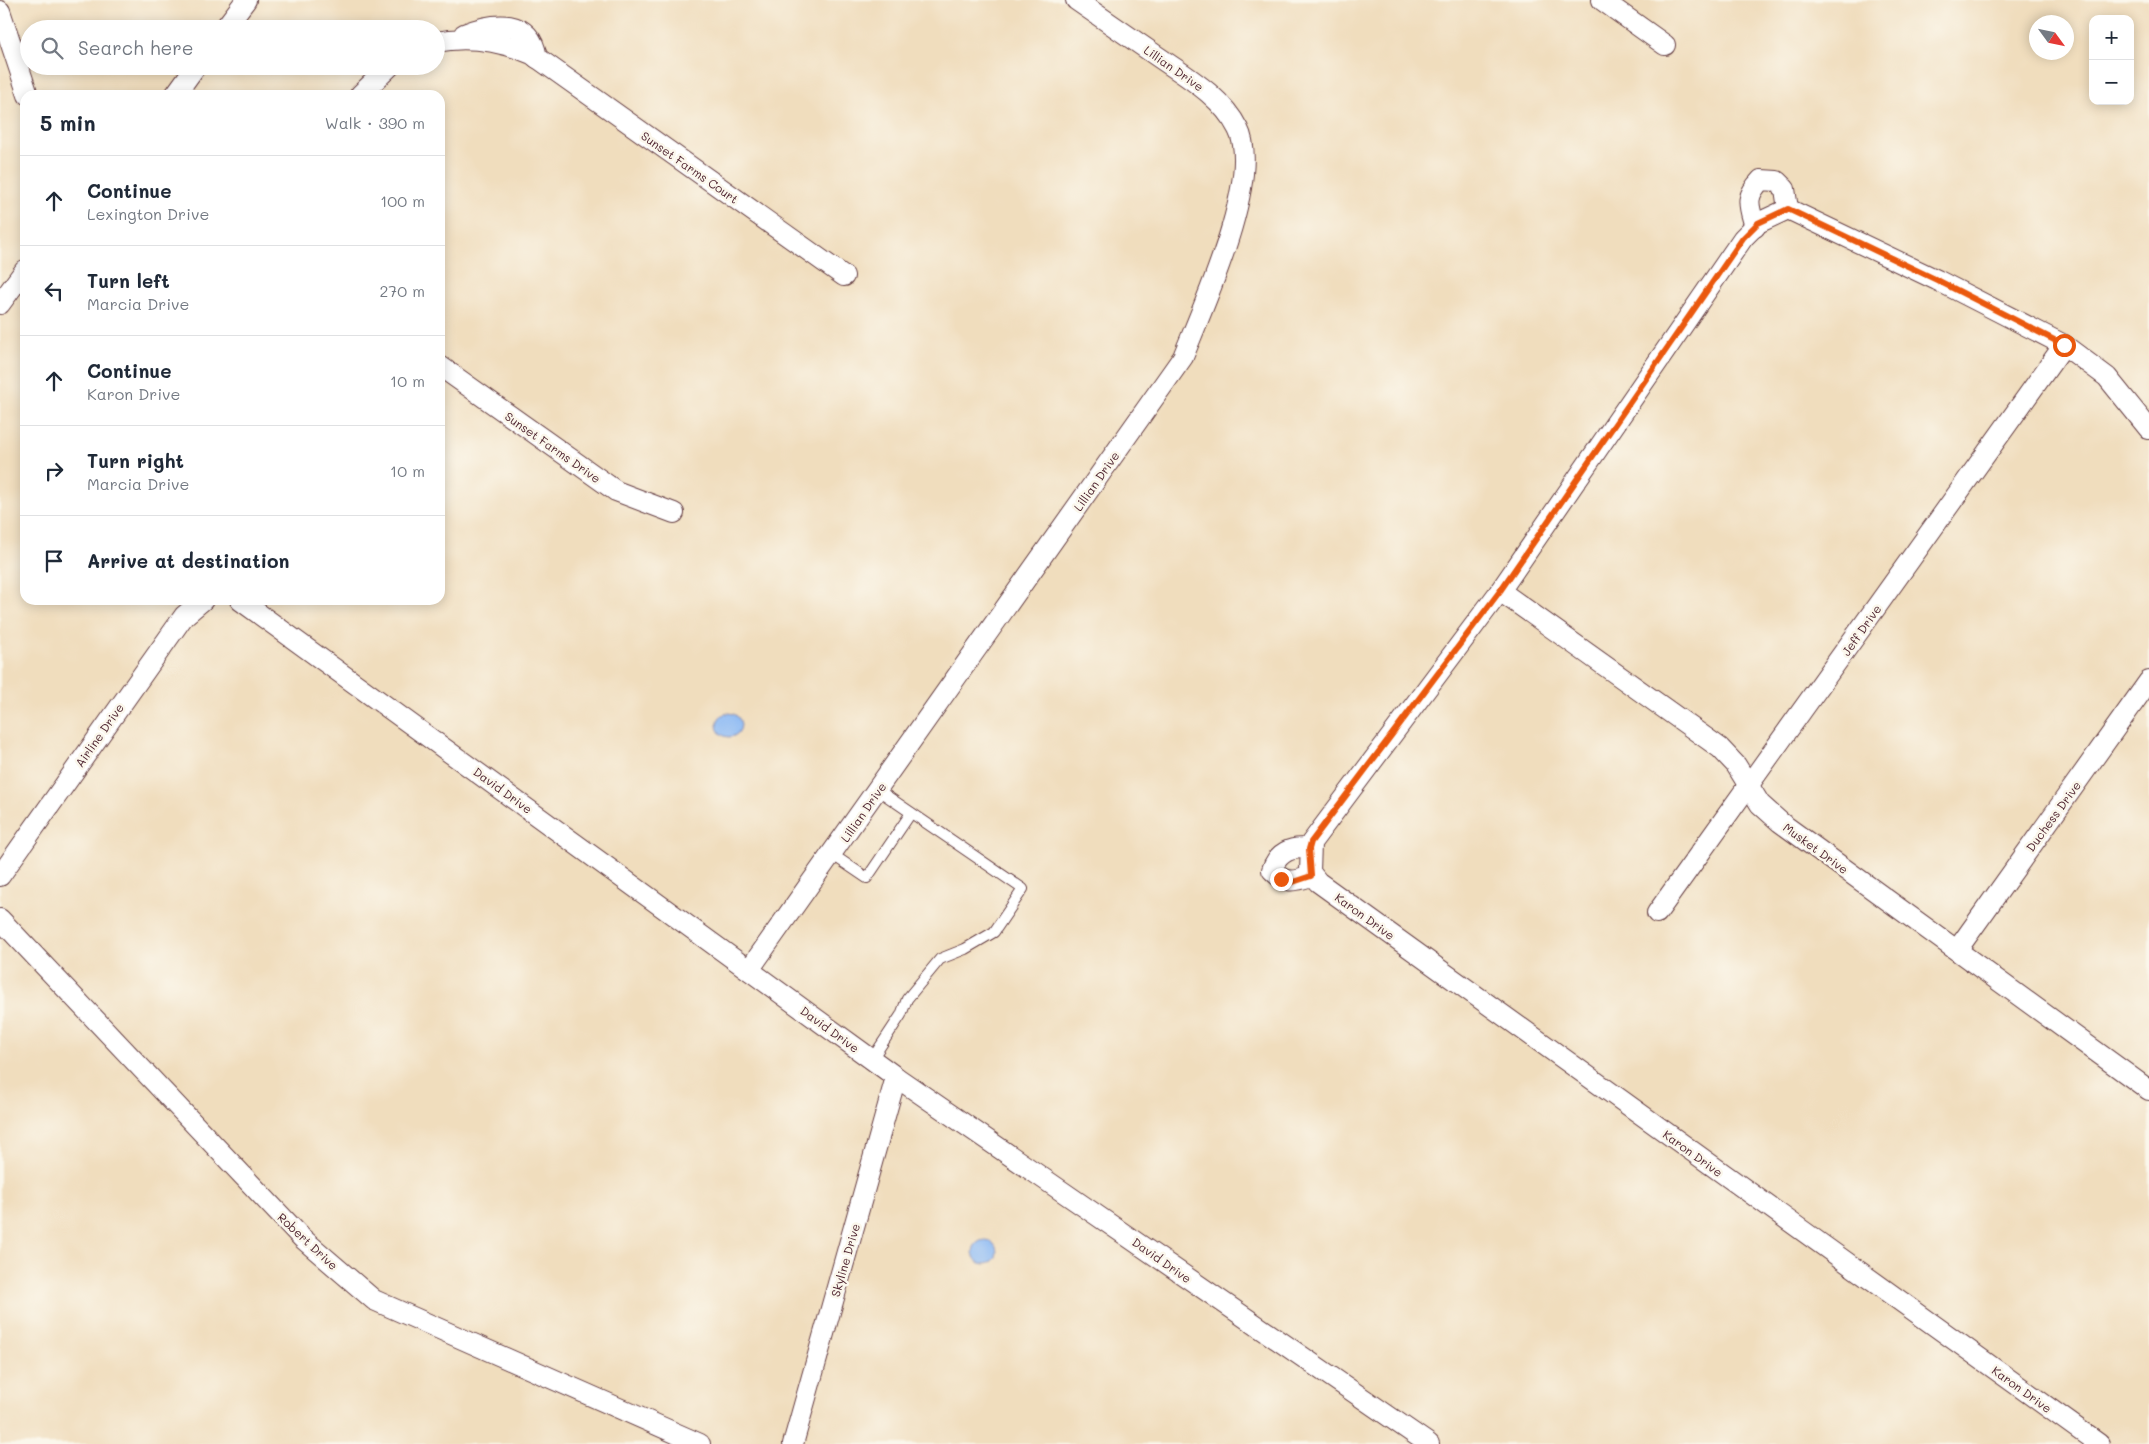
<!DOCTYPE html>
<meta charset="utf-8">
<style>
:root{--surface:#fff;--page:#f2f2f3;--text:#1f2937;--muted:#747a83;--line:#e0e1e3}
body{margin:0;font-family:Mali,sans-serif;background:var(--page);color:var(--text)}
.controls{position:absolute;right:15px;top:15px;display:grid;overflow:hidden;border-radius:10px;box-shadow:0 2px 12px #0003}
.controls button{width:45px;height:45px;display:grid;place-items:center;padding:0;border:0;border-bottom:1px solid var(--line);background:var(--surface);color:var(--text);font:25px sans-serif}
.compass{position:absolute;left:2029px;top:15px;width:45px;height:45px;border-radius:50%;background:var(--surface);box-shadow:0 2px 12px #0003;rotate:123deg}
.stop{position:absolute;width:15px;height:15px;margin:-11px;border:4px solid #ea580c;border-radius:50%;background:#fff}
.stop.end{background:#ea580c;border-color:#fff;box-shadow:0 1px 5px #0008}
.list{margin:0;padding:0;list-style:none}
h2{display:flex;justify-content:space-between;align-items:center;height:65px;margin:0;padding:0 20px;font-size:21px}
h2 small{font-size:16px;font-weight:400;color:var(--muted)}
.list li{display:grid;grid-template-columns:32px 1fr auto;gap:15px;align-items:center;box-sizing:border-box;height:90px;padding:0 20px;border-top:1px solid var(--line)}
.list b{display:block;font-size:19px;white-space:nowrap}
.list p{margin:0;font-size:16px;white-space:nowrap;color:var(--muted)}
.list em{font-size:16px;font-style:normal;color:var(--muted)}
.icon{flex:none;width:28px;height:28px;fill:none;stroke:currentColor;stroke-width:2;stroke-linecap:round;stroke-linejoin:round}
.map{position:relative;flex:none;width:2149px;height:1444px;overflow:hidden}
.search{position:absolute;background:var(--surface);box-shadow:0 2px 12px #0003;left:20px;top:20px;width:425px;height:55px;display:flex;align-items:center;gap:12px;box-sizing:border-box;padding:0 18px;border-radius:28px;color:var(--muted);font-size:19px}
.panel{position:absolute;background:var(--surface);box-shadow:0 2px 12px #0003;left:20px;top:90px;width:425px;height:515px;border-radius:15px}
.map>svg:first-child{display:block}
</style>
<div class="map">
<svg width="2149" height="1444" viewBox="0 0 2149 1444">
<rect width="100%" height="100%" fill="#fbf7ec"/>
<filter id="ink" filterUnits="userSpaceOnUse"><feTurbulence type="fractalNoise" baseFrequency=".02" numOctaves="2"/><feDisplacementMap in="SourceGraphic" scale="10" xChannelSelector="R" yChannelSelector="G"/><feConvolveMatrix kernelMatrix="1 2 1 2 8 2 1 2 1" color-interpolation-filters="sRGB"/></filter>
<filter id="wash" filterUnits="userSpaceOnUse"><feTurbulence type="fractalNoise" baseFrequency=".0096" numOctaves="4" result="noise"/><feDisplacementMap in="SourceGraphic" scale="20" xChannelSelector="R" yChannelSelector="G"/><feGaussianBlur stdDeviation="1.12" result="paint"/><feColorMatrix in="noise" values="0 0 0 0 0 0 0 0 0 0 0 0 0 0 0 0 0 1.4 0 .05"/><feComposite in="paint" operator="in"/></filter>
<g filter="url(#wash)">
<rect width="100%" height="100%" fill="#f0ddbd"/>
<g fill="#89b8f4" stroke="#6a6c90">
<circle cx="729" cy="725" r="12"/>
<circle cx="985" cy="1252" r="12"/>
</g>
</g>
<g filter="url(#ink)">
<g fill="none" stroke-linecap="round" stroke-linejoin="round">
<g stroke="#633c41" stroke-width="12">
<g id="service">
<polyline points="833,855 867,878 911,813"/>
<polyline points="872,1059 901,1015 907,999 940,959 965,949 994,932 1023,889 878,790"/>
</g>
</g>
<g stroke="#633c41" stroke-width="22">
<g id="minor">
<polyline points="1602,0 1665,45"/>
<polyline points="0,11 28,95"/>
<polyline points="224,29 246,0"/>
<path d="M464 34C494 22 531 17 537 58"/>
<path d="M436 42C470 35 501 41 532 54L844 276"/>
<polyline points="175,95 196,66"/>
<polyline points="360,95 390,66"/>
<polyline points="1788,209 1758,223 1743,238 1500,591 1311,843 1310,872 1318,882 2099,1444"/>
<polyline points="1788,209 1937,280 2064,345 2107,377 2149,429"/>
<path d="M1755 227C1749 205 1744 198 1761 180L1777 181 1785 189 1788 209"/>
<polyline points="0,304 25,270"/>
<polyline points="440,366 616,491 674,513"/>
<polyline points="1500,591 1720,748 1736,765 1760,804 1780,822 2149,1090"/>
<polyline points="240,600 896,1077 1429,1444"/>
<path d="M1309 849C1291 846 1277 853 1272 870 1285 884 1294 882 1311 876"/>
<polyline points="0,876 184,616 203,600"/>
<polyline points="1657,913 2064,345"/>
<polyline points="0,919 302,1238 374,1300 700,1444"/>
<polyline points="1957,950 2149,681"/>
<path d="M749 970 1183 357C1202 309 1263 176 1238 129 1221 95 1184 75 1154 54 1128 36 1102 18 1076 0"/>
<polyline points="793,1444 896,1077"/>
</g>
</g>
<use href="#service" stroke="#fff" stroke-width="10"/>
<use href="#minor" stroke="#fff" stroke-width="20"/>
</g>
</g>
<g fill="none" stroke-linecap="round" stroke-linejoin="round" filter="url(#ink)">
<polyline stroke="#ea580c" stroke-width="6" points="1281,879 1293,882 1311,876 1309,849 1311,842 1500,591 1743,238 1758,223 1788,209 1937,280 2064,345"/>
</g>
<g text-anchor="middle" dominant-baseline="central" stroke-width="5" stroke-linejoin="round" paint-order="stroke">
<g font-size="12" fill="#4a1f2b" stroke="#fbf7ec">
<text transform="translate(1174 68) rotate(35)">Lillian Drive</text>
<text transform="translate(690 167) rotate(35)">Sunset Farms Court</text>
<text transform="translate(553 447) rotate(35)">Sunset Farms Drive</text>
<text transform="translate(1096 481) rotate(-55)">Lillian Drive</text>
<text transform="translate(1861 630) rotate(-55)">Jeff Drive</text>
<text transform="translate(99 735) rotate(-55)">Airline Drive</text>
<text transform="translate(503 790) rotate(36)">David Drive</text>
<text transform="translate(863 812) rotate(-55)">Lillian Drive</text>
<text transform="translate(2053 816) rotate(-54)">Duchess Drive</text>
<text transform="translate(1816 848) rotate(36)">Musket Drive</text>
<text transform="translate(1365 916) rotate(36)">Karon Drive</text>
<text transform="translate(830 1029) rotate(36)">David Drive</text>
<text transform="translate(1693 1153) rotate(36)">Karon Drive</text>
<text transform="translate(308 1241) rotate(43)">Robert Drive</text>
<text transform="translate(845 1260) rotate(-74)">Skyline Drive</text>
<text transform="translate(1162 1260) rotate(35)">David Drive</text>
<text transform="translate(2022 1389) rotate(36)">Karon Drive</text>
</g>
</g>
</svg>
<div class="controls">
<button>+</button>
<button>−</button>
</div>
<svg class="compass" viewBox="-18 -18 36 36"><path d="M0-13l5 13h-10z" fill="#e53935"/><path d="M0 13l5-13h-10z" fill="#747a83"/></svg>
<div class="stop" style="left:2064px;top:345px"></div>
<div class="stop end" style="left:1281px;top:879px"></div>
<div class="search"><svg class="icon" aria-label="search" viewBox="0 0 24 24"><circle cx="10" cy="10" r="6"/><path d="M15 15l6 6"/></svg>Search here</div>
<section class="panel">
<h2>5 min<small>Walk · 390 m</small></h2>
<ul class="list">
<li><svg class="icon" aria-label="ahead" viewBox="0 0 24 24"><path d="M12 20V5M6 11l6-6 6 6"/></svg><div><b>Continue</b><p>Lexington Drive</p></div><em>100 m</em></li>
<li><svg class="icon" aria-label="left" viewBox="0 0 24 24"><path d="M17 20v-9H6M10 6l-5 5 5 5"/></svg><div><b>Turn left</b><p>Marcia Drive</p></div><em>270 m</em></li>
<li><svg class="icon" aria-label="ahead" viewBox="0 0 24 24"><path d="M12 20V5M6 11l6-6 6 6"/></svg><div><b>Continue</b><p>Karon Drive</p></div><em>10 m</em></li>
<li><svg class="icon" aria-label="right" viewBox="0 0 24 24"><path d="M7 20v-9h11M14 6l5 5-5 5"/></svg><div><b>Turn right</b><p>Marcia Drive</p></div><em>10 m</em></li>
<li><svg class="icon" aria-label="arrive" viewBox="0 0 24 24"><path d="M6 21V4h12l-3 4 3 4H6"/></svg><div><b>Arrive at destination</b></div></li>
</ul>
</section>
</div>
